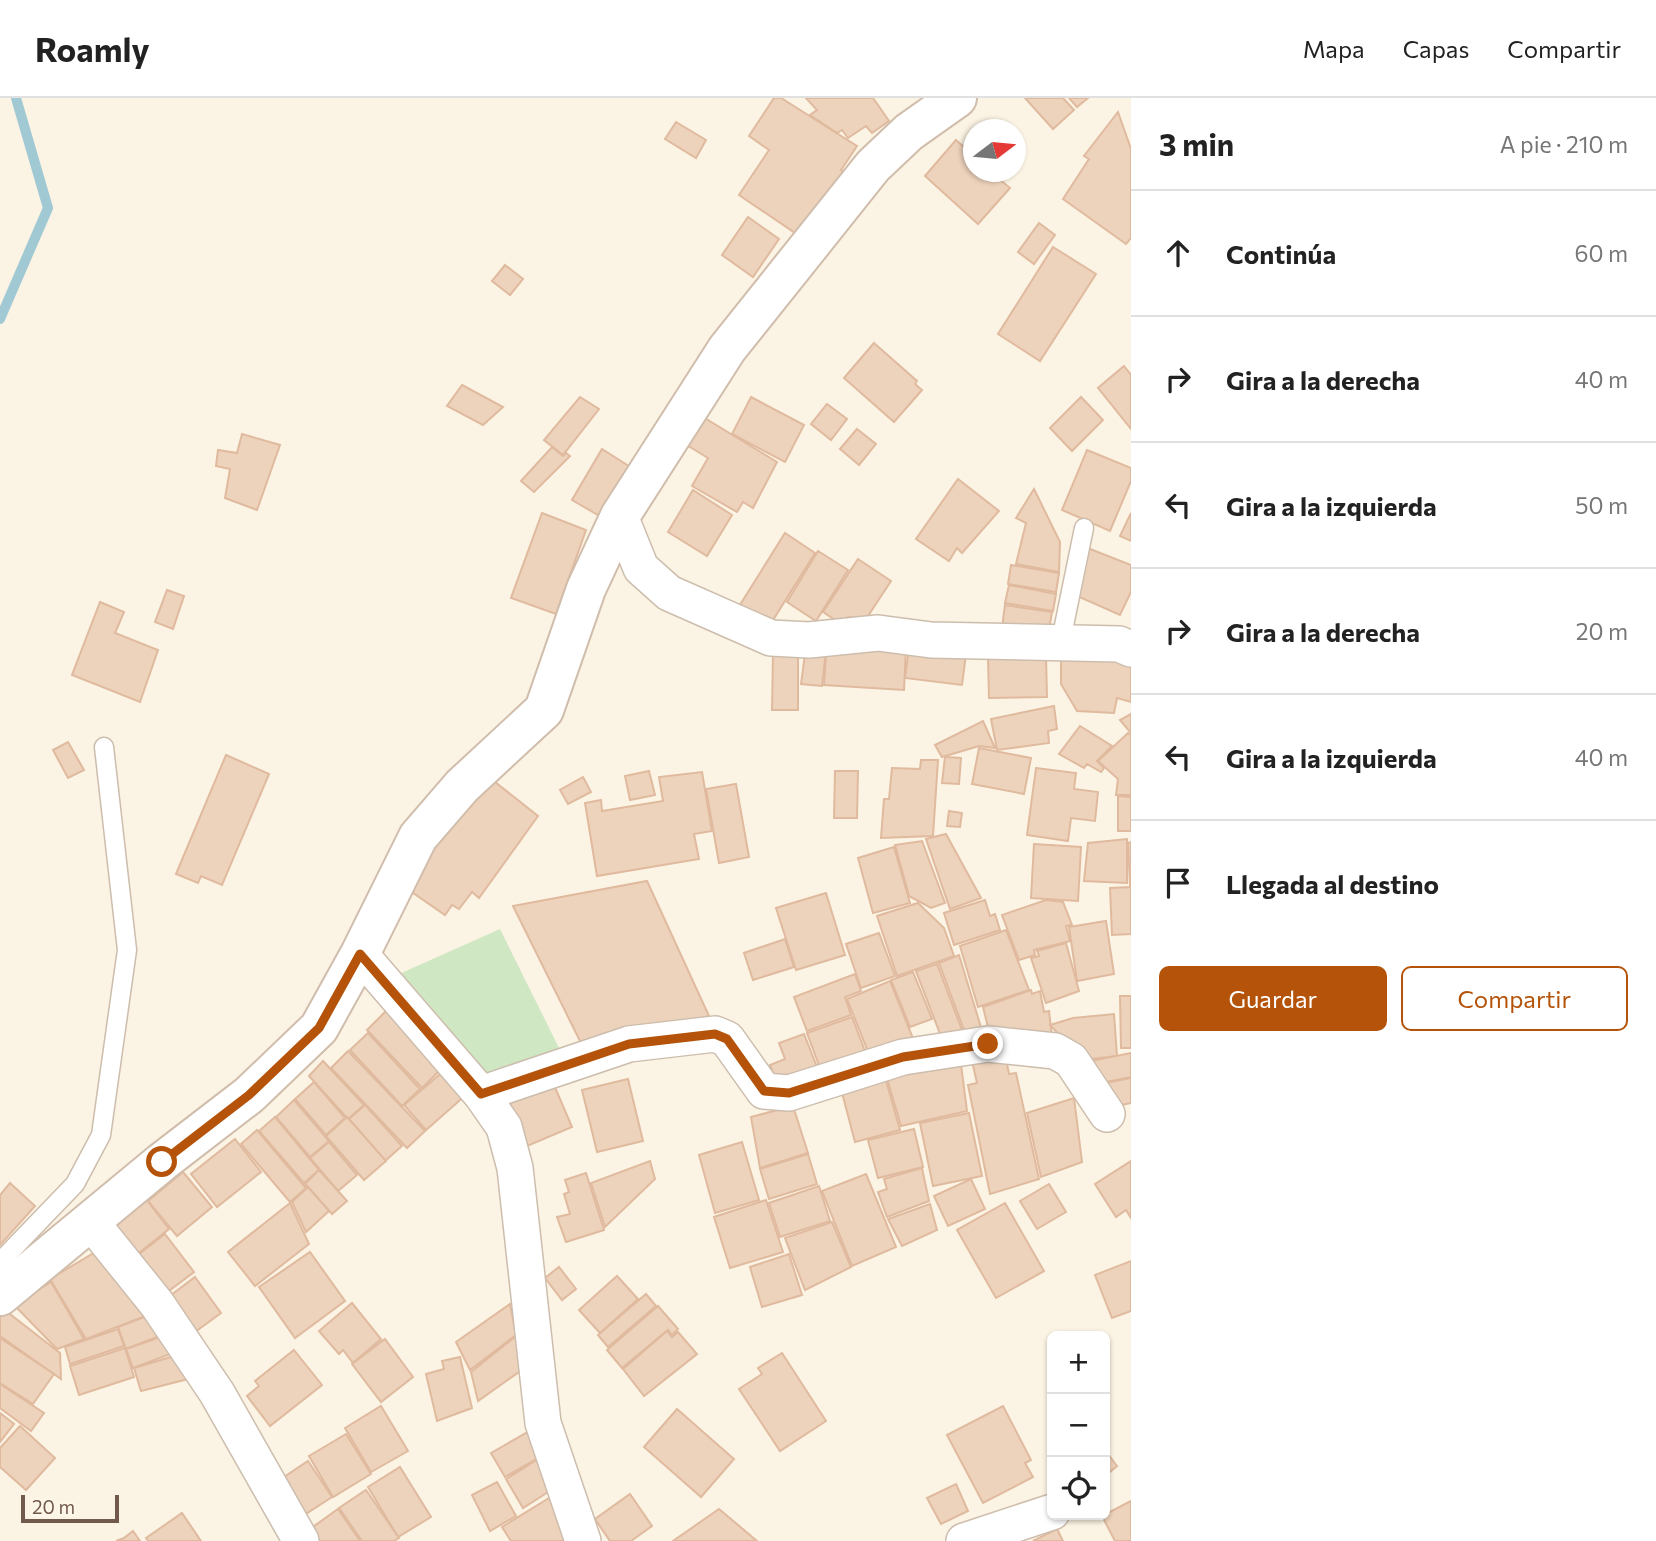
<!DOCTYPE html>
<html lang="es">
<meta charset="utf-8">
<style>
:root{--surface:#fff;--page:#f2f2f2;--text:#222;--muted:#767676;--line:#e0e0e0;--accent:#b45309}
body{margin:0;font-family:Commissioner,sans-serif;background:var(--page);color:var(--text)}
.controls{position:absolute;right:21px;bottom:21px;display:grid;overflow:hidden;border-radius:10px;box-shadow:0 2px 5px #0004}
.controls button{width:63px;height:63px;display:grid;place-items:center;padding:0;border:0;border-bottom:2px solid var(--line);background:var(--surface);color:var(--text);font:35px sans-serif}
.compass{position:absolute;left:963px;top:21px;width:63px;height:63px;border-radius:50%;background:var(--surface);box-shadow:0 2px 5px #0004;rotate:74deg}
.scale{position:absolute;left:21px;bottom:18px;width:98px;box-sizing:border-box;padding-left:7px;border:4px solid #715a4b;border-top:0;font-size:19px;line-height:24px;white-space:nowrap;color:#715a4b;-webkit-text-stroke:5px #fef7e9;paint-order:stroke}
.stop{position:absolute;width:21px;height:21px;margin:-16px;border:5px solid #b45309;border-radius:50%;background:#fff}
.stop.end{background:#b45309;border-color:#fff;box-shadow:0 2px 7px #0008}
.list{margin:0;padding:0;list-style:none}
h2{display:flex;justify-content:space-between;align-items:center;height:91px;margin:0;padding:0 28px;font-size:30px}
h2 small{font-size:23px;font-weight:400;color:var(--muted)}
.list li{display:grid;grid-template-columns:46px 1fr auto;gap:21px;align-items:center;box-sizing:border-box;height:126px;padding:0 28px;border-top:2px solid var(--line)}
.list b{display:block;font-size:26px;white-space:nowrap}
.list em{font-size:23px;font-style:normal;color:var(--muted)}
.actions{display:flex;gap:14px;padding:21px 28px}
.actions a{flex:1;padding:16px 0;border:2px solid var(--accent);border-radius:10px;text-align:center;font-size:24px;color:var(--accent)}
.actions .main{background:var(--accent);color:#fff}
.icon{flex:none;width:38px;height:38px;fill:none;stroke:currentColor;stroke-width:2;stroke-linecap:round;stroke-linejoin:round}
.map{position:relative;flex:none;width:1131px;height:1443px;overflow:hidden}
header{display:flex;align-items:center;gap:42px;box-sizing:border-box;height:98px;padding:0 35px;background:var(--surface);border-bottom:2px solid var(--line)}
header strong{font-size:33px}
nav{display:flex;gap:38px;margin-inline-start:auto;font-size:24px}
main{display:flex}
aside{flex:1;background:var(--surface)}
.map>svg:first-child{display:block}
</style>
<header>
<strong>Roamly</strong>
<nav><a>Mapa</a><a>Capas</a><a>Compartir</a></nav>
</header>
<main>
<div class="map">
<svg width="1131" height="1443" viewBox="0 0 1131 1443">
<rect width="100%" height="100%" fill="#fbf3e3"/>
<polygon fill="#d0e7c3" points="500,831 561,954 488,986 397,877"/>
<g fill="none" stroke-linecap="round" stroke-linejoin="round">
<polyline stroke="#a0c9d4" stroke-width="10" points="0,221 48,110 16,0"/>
</g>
<g fill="#eed3bc" stroke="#e0ba9e" stroke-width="2">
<polygon points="774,0 781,0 857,48 841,72 845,74 801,139 739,97 769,52 749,38"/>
<polygon points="806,0 873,0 889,23 872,35 866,28 848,40 842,32 837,35 810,17 817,12"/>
<polygon points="1025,0 1063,0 1074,12 1053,31"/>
<polygon points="1069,0 1088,0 1077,9"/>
<polygon points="1118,14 1131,51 1131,140 1126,146 1063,101 1089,61 1084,58"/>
<polygon points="676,24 706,42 696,60 665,41"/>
<polygon points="956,42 974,58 974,74 991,74 1010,90 978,126 925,78"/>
<polygon points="748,119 779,141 753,179 722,157"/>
<polygon points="1039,125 1055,137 1034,166 1018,154"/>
<polygon points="1053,149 1096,176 1040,263 998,236"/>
<polygon points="505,167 523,181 510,197 492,183"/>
<polygon points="874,245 917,283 915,286 922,292 894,324 844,280"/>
<polygon points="1124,268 1131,277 1131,331 1098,290"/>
<polygon points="462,287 503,309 483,327 447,308"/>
<polygon points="580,299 599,311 563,357 544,342"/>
<polygon points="751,299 804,327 785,364 732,336"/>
<polygon points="1081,299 1103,322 1072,353 1050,330"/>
<polygon points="827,306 847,321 831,342 811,326"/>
<polygon points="703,319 777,364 753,410 743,404 737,414 692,388 708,360 685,346"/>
<polygon points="857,331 876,346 859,367 840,351"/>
<polygon points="242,336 280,347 257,412 225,400 230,371 216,368 218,352 237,355"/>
<polygon points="552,349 563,358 566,355 570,358 534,394 521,383"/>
<polygon points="602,351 632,370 603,420 572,402"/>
<polygon points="1087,352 1131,370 1131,383 1110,433 1062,412"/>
<polygon points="958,381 999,413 962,455 957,450 949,463 916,441"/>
<polygon points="1034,391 1060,444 1059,474 1016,466 1026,425 1016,420"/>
<polygon points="693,392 732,417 707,458 668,434"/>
<polygon points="542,415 586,432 556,516 511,500"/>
<polygon points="1131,415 1131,443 1120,438"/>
<polygon points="785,435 815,455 768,530 738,510"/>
<polygon points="1085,449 1131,467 1131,494 1120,517 1077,498"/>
<polygon points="818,453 848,472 816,523 787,504"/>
<polygon points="858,461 891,483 866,521 848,519 843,527 823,514"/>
<polygon points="1011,467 1059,475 1056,494 1008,486"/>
<polygon points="1009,487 1056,496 1053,513 1005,505"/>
<polygon points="167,492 184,498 173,531 155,524"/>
<polygon points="100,504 124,514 115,535 158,552 140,604 72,577"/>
<polygon points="1005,507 1052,514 1048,537 1002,530"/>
<polygon points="827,544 906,549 904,592 824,587"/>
<polygon points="806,549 826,552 822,588 801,586"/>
<polygon points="909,549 966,556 962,587 905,580"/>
<polygon points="1061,554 1103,558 1131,568 1131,604 1117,600 1114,615 1077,613 1061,586"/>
<polygon points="773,557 798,557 798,612 772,612"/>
<polygon points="1046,558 1047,599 989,600 988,559"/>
<polygon points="1054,608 1057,631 1048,633 1049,645 997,652 991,621"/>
<polygon points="1131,616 1131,635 1120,622"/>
<polygon points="983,623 995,650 979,648 942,659 935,647"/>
<polygon points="1080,628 1112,648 1097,663 1104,670 1101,674 1087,666 1084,670 1059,656"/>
<polygon points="1128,635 1131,637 1131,697 1116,697 1118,681 1098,663"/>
<polygon points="68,644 84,672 68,680 53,652"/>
<polygon points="979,650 1031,660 1024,696 972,686"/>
<polygon points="226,657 269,676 222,787 201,778 198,785 176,776"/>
<polygon points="945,659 961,660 959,686 942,685"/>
<polygon points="921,662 938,662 933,738 881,740 884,701 889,701 892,670 920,671"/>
<polygon points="1036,670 1076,675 1074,691 1098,694 1095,723 1071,720 1068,743 1027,737"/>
<polygon points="649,673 655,697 630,702 625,678"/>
<polygon points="835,673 858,673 857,720 834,720"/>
<polygon points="702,674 712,733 694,736 699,761 597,778 585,705 601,702 602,713 663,703 659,679"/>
<polygon points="583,679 591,694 568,706 560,692"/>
<polygon points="495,684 538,718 479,800 472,794 459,811 452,807 445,817 406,790 475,692"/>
<polygon points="736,686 749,759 719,765 706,691"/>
<polygon points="1118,698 1131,699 1131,733 1118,733"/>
<polygon points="949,713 962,715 960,729 947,728"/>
<polygon points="946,736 981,800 950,811 926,741"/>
<polygon points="1127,741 1127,785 1084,783 1088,745"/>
<polygon points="922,743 945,805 931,810 909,798 895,747"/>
<polygon points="1131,744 1131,787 1130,787 1128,745"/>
<polygon points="1034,746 1081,749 1078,803 1031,800"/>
<polygon points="894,749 910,805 873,815 858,760"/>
<polygon points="647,783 709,918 582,947 513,808"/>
<polygon points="1131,789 1131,836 1112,837 1110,790"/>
<polygon points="826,795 845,857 796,872 776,810"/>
<polygon points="985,802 990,818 995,816 1000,832 954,847 944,815"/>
<polygon points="1046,802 1063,804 1072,827 1066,828 1070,843 1034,852 1035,857 1019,862 1002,817"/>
<polygon points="918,805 944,830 954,858 897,878 877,818"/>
<polygon points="1106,823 1114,876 1077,883 1069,829"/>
<polygon points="1006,832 1029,892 978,909 960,848"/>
<polygon points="879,835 895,878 861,890 846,846"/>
<polygon points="785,841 794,869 753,882 744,855"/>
<polygon points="1066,845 1079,893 1046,905 1031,860 1039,858 1037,853"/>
<polygon points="959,857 983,936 967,940 939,865"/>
<polygon points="937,866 965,940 942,941 916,873"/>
<polygon points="913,874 932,921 910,929 891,882"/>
<polygon points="855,876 861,893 845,899 851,917 807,933 794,899"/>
<polygon points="890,883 914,943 871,961 847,901"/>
<polygon points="1031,892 1032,896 1040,893 1044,914 1049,913 1052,939 991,941 983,909"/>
<polygon points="1120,898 1131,898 1131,950 1121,950"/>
<polygon points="389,910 444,968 422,990 367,932"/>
<polygon points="1114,916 1117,958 1083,962 1050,927 1073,920"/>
<polygon points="852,919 868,961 823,978 807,935"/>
<polygon points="368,935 420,991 402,1008 350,952"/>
<polygon points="804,936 819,974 777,985 770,967 785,961 779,945"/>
<polygon points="348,953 425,1033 407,1050 331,970"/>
<polygon points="1131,955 1131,979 1096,986 1086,964"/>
<polygon points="1005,956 1009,976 1016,975 1039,1081 990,1096 968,987 977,985 972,963"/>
<polygon points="960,959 967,1013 901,1028 886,977"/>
<polygon points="323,963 364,1007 348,1021 309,978"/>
<polygon points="446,971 467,996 426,1032 404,1007"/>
<polygon points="885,979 900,1032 855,1044 841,991"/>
<polygon points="551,980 572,1029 520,1051 500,1001"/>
<polygon points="1131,980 1131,1005 1112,1009 1100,986"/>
<polygon points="628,981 643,1043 597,1054 582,992"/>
<polygon points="314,984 345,1020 326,1037 295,1001"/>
<polygon points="1074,1000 1082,1064 1041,1079 1027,1015"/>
<polygon points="294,1002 329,1043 310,1059 276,1019"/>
<polygon points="365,1007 402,1048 385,1063 349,1021"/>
<polygon points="793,1008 808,1055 760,1070 751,1019"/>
<polygon points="969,1015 982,1078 933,1088 920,1025"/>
<polygon points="275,1019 319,1072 304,1085 259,1033"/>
<polygon points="347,1019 386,1063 364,1082 326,1038"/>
<polygon points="914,1031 923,1069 878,1080 868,1042"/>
<polygon points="257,1032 306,1090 290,1104 241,1046"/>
<polygon points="235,1041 261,1074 217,1109 191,1076"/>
<polygon points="329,1044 357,1077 338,1093 310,1060"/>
<polygon points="742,1044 759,1102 715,1115 699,1057"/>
<polygon points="808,1056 817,1086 769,1101 760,1071"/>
<polygon points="650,1063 655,1081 605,1129 591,1085"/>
<polygon points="1131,1063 1131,1120 1126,1112 1116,1119 1095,1086"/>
<polygon points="922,1070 929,1103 887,1119 878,1094 887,1091 884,1081"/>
<polygon points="319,1072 347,1103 332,1116 305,1086"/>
<polygon points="183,1074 212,1109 177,1138 148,1103"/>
<polygon points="586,1075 604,1132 566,1144 557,1119 570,1116 564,1096 569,1094 565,1082"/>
<polygon points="866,1076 896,1149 852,1168 822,1093"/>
<polygon points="971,1081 985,1111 948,1128 934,1098"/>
<polygon points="10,1085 35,1108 0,1147 0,1097"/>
<polygon points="1049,1086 1066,1114 1037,1131 1020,1103"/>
<polygon points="819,1088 830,1123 780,1139 769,1105"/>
<polygon points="308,1089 329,1113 306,1134 292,1104"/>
<polygon points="146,1101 169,1131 130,1162 106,1131"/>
<polygon points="766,1102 783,1154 730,1170 714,1119"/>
<polygon points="290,1105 309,1146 255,1188 228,1154"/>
<polygon points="1005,1105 1044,1173 996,1200 957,1132"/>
<polygon points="930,1106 937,1132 902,1148 888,1121"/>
<polygon points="832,1124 851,1169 805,1192 785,1140"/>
<polygon points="165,1136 194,1174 158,1201 130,1163"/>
<polygon points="102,1150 148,1217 86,1241 50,1181"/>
<polygon points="310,1154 345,1203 295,1240 259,1189"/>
<polygon points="789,1156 802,1197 762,1209 750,1169"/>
<polygon points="1131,1163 1131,1213 1112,1220 1095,1177"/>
<polygon points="559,1169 576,1191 562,1202 545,1180"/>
<polygon points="617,1178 638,1201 600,1235 579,1212"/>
<polygon points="195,1179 221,1215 188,1239 162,1204"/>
<polygon points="51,1184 84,1241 57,1251 14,1207"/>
<polygon points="646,1196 656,1208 608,1249 598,1237"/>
<polygon points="352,1205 381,1241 353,1265 343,1252 339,1256 319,1233"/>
<polygon points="510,1206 516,1237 470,1272 456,1244"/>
<polygon points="658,1208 678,1231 672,1237 668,1232 622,1270 607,1252"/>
<polygon points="6,1213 60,1255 61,1281 0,1238 0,1219"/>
<polygon points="155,1215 162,1237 126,1251 118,1229"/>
<polygon points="118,1231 124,1248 70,1266 65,1249"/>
<polygon points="667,1233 672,1239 678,1234 697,1256 644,1298 623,1271"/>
<polygon points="169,1236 176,1254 133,1270 126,1251"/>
<polygon points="516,1238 523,1271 478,1303 471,1274"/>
<polygon points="0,1240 54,1276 33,1306 0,1285"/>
<polygon points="385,1241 413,1279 381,1304 352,1266"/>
<polygon points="125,1250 134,1279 79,1297 70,1268"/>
<polygon points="294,1252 322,1287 270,1328 247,1298 259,1288 255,1283"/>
<polygon points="782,1255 826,1323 780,1353 739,1291 762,1276 758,1270"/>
<polygon points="181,1256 192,1280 141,1293 134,1270"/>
<polygon points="460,1259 472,1310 437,1323 426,1276 444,1271 442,1263"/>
<polygon points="0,1286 44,1315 31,1333 0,1310"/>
<polygon points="381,1308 408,1353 371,1374 345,1330"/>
<polygon points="1003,1308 1031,1362 1025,1365 1033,1379 983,1405 947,1337"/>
<polygon points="677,1311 734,1361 701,1399 644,1349"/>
<polygon points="0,1315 14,1326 0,1344"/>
<polygon points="20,1328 55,1360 26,1392 0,1369 0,1350"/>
<polygon points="531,1332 545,1356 505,1379 491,1355"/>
<polygon points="346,1336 371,1376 333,1399 309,1358"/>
<polygon points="1105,1352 1117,1368 1105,1378"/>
<polygon points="540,1360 556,1389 523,1410 506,1381"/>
<polygon points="308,1363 332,1399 298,1421 275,1385"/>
<polygon points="400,1369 431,1419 398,1439 368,1389"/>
<polygon points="497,1384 516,1418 490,1433 472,1397"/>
<polygon points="956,1386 968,1413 941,1426 927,1400"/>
<polygon points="366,1392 399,1440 394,1443 362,1443 339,1410"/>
<polygon points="630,1396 652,1428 631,1443 610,1443 595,1421"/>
<polygon points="549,1400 572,1437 562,1443 511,1443 502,1429"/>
<polygon points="1131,1403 1131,1443 1115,1443 1102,1418"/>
<polygon points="338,1411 360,1443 308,1443 303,1436"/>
<polygon points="719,1411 757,1443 673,1443"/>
<polygon points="182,1415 201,1443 148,1443 146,1440"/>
<polygon points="1057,1431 1063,1443 1033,1443"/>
<polygon points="133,1433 140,1443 116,1443 124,1440"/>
</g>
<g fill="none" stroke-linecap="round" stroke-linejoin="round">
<g stroke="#cdbdad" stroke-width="21">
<g id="lane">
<polyline points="1060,547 1084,430"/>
<polyline points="0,1164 75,1086 101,1037 127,852 104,649"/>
</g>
</g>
<g stroke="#cdbdad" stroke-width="38">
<g id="street">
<polyline points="620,418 641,470 669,495 771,540 809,542 878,535 931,542 1119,546 1131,551"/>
<polyline points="360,856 481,996 504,1029 515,1070 543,1325 583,1443"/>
<polyline points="481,996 629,946 715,936 727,941 764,993 789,995 903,959 988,946 1055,953 1071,962 1107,1016"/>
<polyline points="91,1124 157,1206 217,1295 301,1443"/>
<polyline points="964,1443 1052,1414"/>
</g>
</g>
<g stroke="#d0bdab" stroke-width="42">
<polyline id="secondary" points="0,1198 162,1064 249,997 319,930 360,856 418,739 462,688 544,612 586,491 620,418 727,251 873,68 909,34 957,0"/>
</g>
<use href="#lane" stroke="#fff" stroke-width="18"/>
<use href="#street" stroke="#fff" stroke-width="35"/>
<use href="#secondary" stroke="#fff" stroke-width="38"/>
</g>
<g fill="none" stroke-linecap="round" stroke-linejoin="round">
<polyline stroke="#b45309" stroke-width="9" points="162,1064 249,997 319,930 360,856 481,996 629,946 715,936 727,941 764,993 789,995 903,959 988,946"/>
</g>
</svg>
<div class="controls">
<button>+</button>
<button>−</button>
<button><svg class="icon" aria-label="locate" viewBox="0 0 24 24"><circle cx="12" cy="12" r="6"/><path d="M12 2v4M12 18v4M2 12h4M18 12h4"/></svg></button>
</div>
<svg class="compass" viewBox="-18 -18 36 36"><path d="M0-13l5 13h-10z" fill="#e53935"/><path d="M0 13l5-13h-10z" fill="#767676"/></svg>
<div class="scale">20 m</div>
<div class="stop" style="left:162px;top:1064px"></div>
<div class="stop end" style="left:988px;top:946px"></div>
</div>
<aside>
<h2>3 min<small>A pie · 210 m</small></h2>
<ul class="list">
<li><svg class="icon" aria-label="ahead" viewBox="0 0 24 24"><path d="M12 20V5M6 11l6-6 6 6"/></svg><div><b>Continúa</b></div><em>60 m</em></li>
<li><svg class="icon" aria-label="right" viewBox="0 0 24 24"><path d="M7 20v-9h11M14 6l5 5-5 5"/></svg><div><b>Gira a la derecha</b></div><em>40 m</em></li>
<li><svg class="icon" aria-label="left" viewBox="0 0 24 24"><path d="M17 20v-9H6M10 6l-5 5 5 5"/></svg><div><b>Gira a la izquierda</b></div><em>50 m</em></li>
<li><svg class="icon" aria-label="right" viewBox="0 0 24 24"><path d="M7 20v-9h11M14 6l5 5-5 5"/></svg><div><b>Gira a la derecha</b></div><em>20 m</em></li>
<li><svg class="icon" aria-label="left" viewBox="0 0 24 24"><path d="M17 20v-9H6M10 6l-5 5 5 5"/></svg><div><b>Gira a la izquierda</b></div><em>40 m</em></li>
<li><svg class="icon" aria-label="arrive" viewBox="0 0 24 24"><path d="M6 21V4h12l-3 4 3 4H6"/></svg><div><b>Llegada al destino</b></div></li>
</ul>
<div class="actions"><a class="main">Guardar</a><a>Compartir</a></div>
</aside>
</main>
